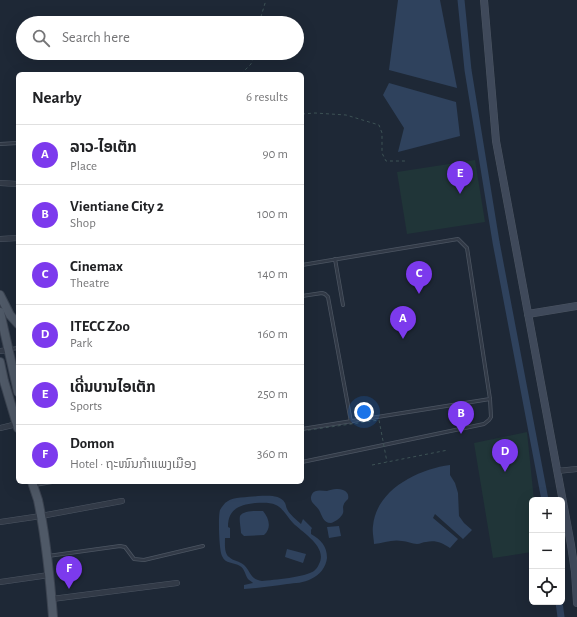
<!DOCTYPE html>
<meta charset="utf-8">
<style>
:root{--surface:#fff;--page:#f6f6f6;--text:#202124;--muted:#757577;--line:#e0e0e0;--accent:#7c3aed}
body{margin:0;font-family:"Alegreya Sans","Noto Sans Lao",sans-serif;background:var(--page);color:var(--text)}
.controls{position:absolute;right:12px;bottom:12px;display:grid;overflow:hidden;border-radius:6px;box-shadow:0 4px 16px #0002}
.controls button{width:36px;height:36px;display:grid;place-items:center;padding:0;border:0;border-bottom:1px solid var(--line);background:var(--surface);color:var(--text);font:20px sans-serif}
.you{position:absolute;left:364px;top:412px;width:14px;height:14px;margin:-10px;border:3px solid #fff;border-radius:50%;background:#1a73e8;box-shadow:0 0 0 6px #1a73e833}
.badge{display:grid;place-items:center;width:26px;height:26px;border-radius:50%;background:var(--accent);color:#fff;font-size:13px;font-weight:700}
.pin{position:absolute;translate:-50% -33px;filter:drop-shadow(0 1px 2px #0008)}
.pin::after{content:'';position:absolute;top:21px;width:14px;height:12px;background:inherit;clip-path:polygon(0 0,100% 0,50% 100%)}
.list{margin:0;padding:0;list-style:none}
h2{display:flex;justify-content:space-between;align-items:center;height:52px;margin:0;padding:0 16px;font-size:17px}
h2 small{font-size:13px;font-weight:400;color:var(--muted)}
.list li{display:grid;grid-template-columns:26px 1fr auto;gap:12px;align-items:center;box-sizing:border-box;height:60px;padding:0 16px;border-top:1px solid var(--line)}
.list b{display:block;font-size:15px;white-space:nowrap}
.list p{margin:0;font-size:13px;white-space:nowrap;color:var(--muted)}
.list em{font-size:13px;font-style:normal;color:var(--muted)}
.icon{flex:none;width:22px;height:22px;fill:none;stroke:currentColor;stroke-width:2;stroke-linecap:round;stroke-linejoin:round}
.map{position:relative;flex:none;width:577px;height:617px;overflow:hidden}
.search{position:absolute;background:var(--surface);box-shadow:0 4px 16px #0002;left:16px;top:16px;width:288px;height:44px;display:flex;align-items:center;gap:10px;box-sizing:border-box;padding:0 14px;border-radius:22px;color:var(--muted);font-size:15px}
.panel{position:absolute;background:var(--surface);box-shadow:0 4px 16px #0002;left:16px;top:72px;width:288px;height:412px;border-radius:6px}
.map>svg:first-child{display:block}
</style>
<div class="map">
<svg width="577" height="617" viewBox="0 0 577 617">
<rect width="100%" height="100%" fill="#1e2836"/>
<g fill="#203538">
<polygon points="475,160 485,222 407,234 397,172"/>
<polygon points="527,432 534,500 532,500 532,552 493,558 474,443"/>
</g>
<g fill="#2f425d" fill-rule="evenodd">
<polygon points="398,0 440,0 457,88 389,70"/>
<polygon points="389,83 456,102 460,136 398,152 404,128 383,95"/>
<path d="M450 465V475L455 483 458 493 459 516 464 523 472 530 463 539 435 514 433 518 458 539 450 548C442 543 436 540 426 542 423 542 420 544 417 544 412 544 407 541 402 541 393 539 383 543 374 544 374 539 372 532 373 526 376 490 418 469 450 465Z"/>
<path d="M336 489C342 489 350 491 348 499 347 500 344 503 344 504 342 507 344 510 343 513 342 517 335 522 331 523 323 523 322 515 319 510 316 505 308 502 312 494 315 489 322 491 327 491 330 490 333 489 336 489Z"/>
<path d="M258 496C267 496 280 494 285 503 286 505 286 507 287 509 290 515 296 519 301 524L303 519 312 528 311 530V534C321 540 327 546 327 558 326 567 320 575 311 579 304 583 295 583 287 584 273 586 259 588 244 589V585L253 583C252 582 249 580 248 579 245 575 245 569 240 566 234 562 225 564 222 556 219 550 218 516 220 510 222 507 224 503 228 501 233 497 251 497 258 496ZM255 503C262 503 269 502 276 505 284 509 287 517 293 523 303 533 328 547 319 564 318 567 316 569 314 571 306 577 273 580 262 581 250 579 251 572 244 565 240 561 233 561 229 557 224 553 225 544 225 538H230V528L228 527C228 509 239 505 255 503Z"/>
<path d="M263 511C269 518 272 528 264 535L244 536 241 533C241 529 239 520 240 516 243 510 257 511 263 511Z"/>
<polygon points="339,526 341,536 329,538 327,527"/>
<polygon points="287,549 306,554 303,563 285,557"/>
</g>
<g fill="none" stroke-linecap="round" stroke-linejoin="round">
<g stroke="#2f425d" stroke-width="7">
<polyline points="461,0 468,70 496,242 545,500"/>
<polyline points="559,602 561,617"/>
</g>
<g stroke="#4c5562" stroke-width="4">
<g id="lane">
<polyline points="0,144 18,143"/>
<polyline points="335,259 343,305"/>
<polyline points="302,265 458,239 467,248 490,399 302,429"/>
<polyline points="18,274 18,288"/>
<polyline points="302,296 322,293 325,294 328,297 351,422"/>
<polyline points="11,349 18,348"/>
<polyline points="302,462 484,424 489,420 491,417 490,399"/>
<polyline points="35,485 52,482"/>
<polyline points="48,556 120,546 125,547 134,559 144,560 203,546"/>
</g>
</g>
<g stroke="#4c5562" stroke-width="6">
<g id="street">
<polyline points="0,183 18,184"/>
<polyline points="0,239 18,238"/>
<polyline points="0,351 9,350"/>
<polyline points="0,428 17,424"/>
<polyline points="557,471 577,469"/>
<polyline points="0,522 41,516 122,501"/>
<polyline points="0,582 49,575"/>
<polyline points="52,599 177,583"/>
</g>
</g>
<g stroke="#4c5562" stroke-width="8">
<g id="secondary">
<polyline points="484,0 496,141 571,545 575,572 577,603"/>
<polyline points="528,314 577,306"/>
</g>
</g>
<g stroke="#3b4350" stroke-width="10">
<g id="primary">
<polyline points="0,295 10,315 18,324"/>
<polyline points="0,312 18,392"/>
<polyline points="0,362 4,381 18,428"/>
<path d="M32 482C34 488 36 494 38 500 46 538 50 578 53 617"/>
</g>
</g>
<g stroke="#3d5255" stroke-width="1" stroke-dasharray="3 3" stroke-linecap="butt">
<polyline points="259,23 266,0"/>
<polyline points="241,74 251,64 255,53"/>
<polyline points="302,114 315,113 346,115 379,125 382,133 382,153 386,161 405,161"/>
<polyline points="372,465 448,450"/>
</g>
<use href="#lane" stroke="#323a47" stroke-width="2.5"/>
<use href="#street" stroke="#323a47" stroke-width="5"/>
<use href="#secondary" stroke="#3f495a" stroke-width="7"/>
<use href="#primary" stroke="#4f5967" stroke-width="8"/>
<polyline stroke="#3d5255" stroke-width="1" stroke-dasharray="3 3" stroke-linecap="butt" points="302,431 379,420 387,462"/>
</g>
</svg>
<div class="controls">
<button>+</button>
<button>−</button>
<button><svg class="icon" aria-label="locate" viewBox="0 0 24 24"><circle cx="12" cy="12" r="6"/><path d="M12 2v4M12 18v4M2 12h4M18 12h4"/></svg></button>
</div>
<div class="you"></div>
<div class="pin badge" style="left:403px;top:339px">A</div>
<div class="pin badge" style="left:461px;top:434px">B</div>
<div class="pin badge" style="left:419px;top:294px">C</div>
<div class="pin badge" style="left:505px;top:472px">D</div>
<div class="pin badge" style="left:460px;top:194px">E</div>
<div class="pin badge" style="left:69px;top:589px">F</div>
<div class="search"><svg class="icon" aria-label="search" viewBox="0 0 24 24"><circle cx="10" cy="10" r="6"/><path d="M15 15l6 6"/></svg>Search here</div>
<section class="panel">
<h2>Nearby<small>6 results</small></h2>
<ul class="list">
<li><span class="badge">A</span><div><b>ລາວ-ໄອເຕັກ</b><p>Place</p></div><em>90 m</em></li>
<li><span class="badge">B</span><div><b>Vientiane City 2</b><p>Shop</p></div><em>100 m</em></li>
<li><span class="badge">C</span><div><b>Cinemax</b><p>Theatre</p></div><em>140 m</em></li>
<li><span class="badge">D</span><div><b>ITECC Zoo</b><p>Park</p></div><em>160 m</em></li>
<li><span class="badge">E</span><div><b>ເດີ່ນບານໄອເຕັກ</b><p>Sports</p></div><em>250 m</em></li>
<li><span class="badge">F</span><div><b>Domon</b><p>Hotel · ຖະໜົນກຳແພງເມືອງ</p></div><em>360 m</em></li>
</ul>
</section>
</div>
